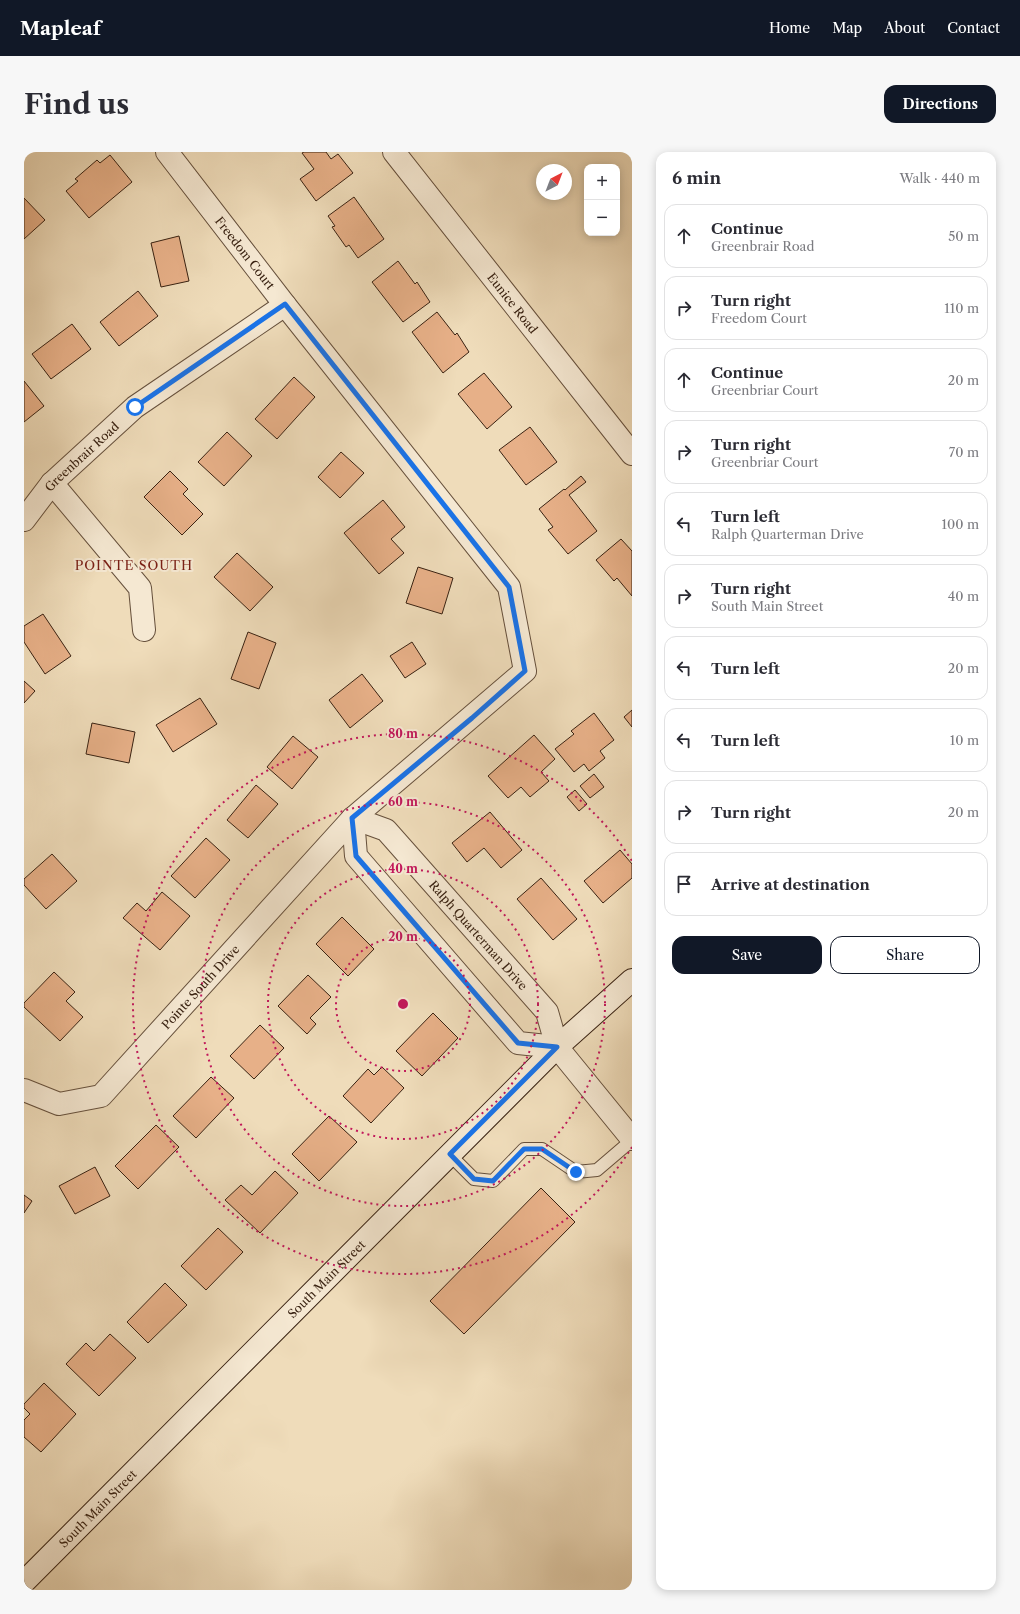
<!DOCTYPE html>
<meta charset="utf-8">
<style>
:root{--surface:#fff;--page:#f7f7f7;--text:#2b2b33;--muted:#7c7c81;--line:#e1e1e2;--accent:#111827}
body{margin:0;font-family:"Libre Caslon Text",serif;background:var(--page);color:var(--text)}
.controls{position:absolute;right:12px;top:12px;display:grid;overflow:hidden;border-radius:8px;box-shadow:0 2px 10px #0003}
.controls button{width:36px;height:36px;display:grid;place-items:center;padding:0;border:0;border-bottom:1px solid var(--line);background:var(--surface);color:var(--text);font:20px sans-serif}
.compass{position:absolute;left:512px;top:12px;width:36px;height:36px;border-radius:50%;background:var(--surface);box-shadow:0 2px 10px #0003;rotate:42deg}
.stop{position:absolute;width:12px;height:12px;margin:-9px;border:3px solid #1a73e8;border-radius:50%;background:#fff}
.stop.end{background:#1a73e8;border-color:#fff;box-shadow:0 1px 4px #0008}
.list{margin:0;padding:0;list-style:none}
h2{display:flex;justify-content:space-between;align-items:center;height:52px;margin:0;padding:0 16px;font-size:17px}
h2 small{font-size:13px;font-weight:400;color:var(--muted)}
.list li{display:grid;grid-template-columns:26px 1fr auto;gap:12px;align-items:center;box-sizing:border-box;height:64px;margin:0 8px 8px;padding:0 8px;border:1px solid var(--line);border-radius:12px}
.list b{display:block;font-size:15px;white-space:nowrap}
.list p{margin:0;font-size:13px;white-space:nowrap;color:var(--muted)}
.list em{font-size:13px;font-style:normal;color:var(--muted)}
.actions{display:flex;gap:8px;padding:12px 16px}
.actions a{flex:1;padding:9px 0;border:1px solid var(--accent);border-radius:12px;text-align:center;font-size:14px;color:var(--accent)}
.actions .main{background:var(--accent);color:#fff}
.icon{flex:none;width:22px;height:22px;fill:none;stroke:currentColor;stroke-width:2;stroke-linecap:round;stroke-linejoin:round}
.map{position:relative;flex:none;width:608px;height:1438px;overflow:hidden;border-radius:12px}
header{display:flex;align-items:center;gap:24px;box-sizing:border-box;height:56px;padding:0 20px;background:var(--accent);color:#fff}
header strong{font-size:19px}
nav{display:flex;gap:22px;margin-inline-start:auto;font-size:14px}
.intro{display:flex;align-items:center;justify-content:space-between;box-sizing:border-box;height:96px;padding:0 24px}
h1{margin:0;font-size:28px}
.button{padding:10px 18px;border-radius:12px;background:var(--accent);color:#fff;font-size:14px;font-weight:700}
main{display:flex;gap:24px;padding:0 24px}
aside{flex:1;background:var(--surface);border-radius:12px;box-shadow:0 2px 10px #0003}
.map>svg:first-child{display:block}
</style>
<header>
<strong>Mapleaf</strong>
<nav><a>Home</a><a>Map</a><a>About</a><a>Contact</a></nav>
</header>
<div class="intro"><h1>Find us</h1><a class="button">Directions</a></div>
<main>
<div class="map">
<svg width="608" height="1438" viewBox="0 0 608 1438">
<rect width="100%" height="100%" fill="#efdcba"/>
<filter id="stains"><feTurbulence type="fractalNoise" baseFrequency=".005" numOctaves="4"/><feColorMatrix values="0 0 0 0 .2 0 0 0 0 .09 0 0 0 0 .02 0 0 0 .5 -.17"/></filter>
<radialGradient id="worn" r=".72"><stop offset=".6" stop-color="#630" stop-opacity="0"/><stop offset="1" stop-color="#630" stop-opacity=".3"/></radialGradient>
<g fill="#e7b088" stroke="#392212">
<polygon points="280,0 302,0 307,7 314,2 329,21 292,49 276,27 290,17 278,1"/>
<polygon points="86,3 108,30 65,66 42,39 54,29 51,27 73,8 76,11"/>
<polygon points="330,45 360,87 334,106 325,93 322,95 308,75 311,74 304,64"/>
<polygon points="0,46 21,68 0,87"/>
<polygon points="155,84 165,129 137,135 127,91"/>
<polygon points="374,109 391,132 393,130 406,150 379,170 348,130"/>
<polygon points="114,139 134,164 95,194 76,170"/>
<polygon points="413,160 431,183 433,181 445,200 419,221 388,180"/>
<polygon points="48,172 67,197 27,227 8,202"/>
<polygon points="460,221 488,255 463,277 434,242"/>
<polygon points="270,225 291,245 253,287 231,267"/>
<polygon points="0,229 20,254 0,270"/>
<polygon points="506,275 533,310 502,333 475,298"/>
<polygon points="203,280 228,304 200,334 174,310"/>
<polygon points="317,300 340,321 316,346 294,325"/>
<polygon points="146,319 164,337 159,342 179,362 158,383 120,345"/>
<polygon points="557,324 562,330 545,343 573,379 544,402 524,378 529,375 515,357 540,337 541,338"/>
<polygon points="359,348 381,375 367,387 380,401 355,422 320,381"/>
<polygon points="597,387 608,399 608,444 593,426 590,429 572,408"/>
<polygon points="213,401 249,435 226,459 190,425"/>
<polygon points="394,415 429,426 418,462 382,451"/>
<polygon points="19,462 47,504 21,522 0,490 0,474"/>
<polygon points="224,480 252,491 235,537 207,527"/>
<polygon points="388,490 402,512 381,526 366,504"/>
<polygon points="338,522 359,549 326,576 305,548"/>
<polygon points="0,529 11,539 0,551"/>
<polygon points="176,546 193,572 149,600 132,573"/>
<polygon points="608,558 608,575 600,565"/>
<polygon points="570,561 590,588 576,599 581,606 565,619 560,612 550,620 531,597 550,582 547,579"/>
<polygon points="68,571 111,580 105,611 62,602"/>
<polygon points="510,583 531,607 517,620 525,629 506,645 497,635 484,646 464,624"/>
<polygon points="269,584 294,605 268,637 243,615"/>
<polygon points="570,622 580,635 566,646 556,634"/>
<polygon points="232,633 254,652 224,686 203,668"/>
<polygon points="551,638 563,652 555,659 543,645"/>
<polygon points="466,660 498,698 477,716 460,696 443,710 428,691"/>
<polygon points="182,686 206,708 171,746 147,724"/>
<polygon points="596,698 608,712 608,726 579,751 560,729"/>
<polygon points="28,702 53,729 22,757 0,733 0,727"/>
<polygon points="517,726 553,767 529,788 493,747"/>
<polygon points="138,740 166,764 136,798 99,766 113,751 122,759"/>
<polygon points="318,765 350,797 324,824 292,792"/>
<polygon points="30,820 51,840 42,849 59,865 36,889 0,855 0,851"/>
<polygon points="284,823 307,845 286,866 292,872 283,882 254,854"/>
<polygon points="409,861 434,886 398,924 372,899"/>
<polygon points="236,873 260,896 230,927 206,904"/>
<polygon points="358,915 380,936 347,971 319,944 344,917 350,923"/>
<polygon points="187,925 210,946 172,986 149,964"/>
<polygon points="305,964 333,990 295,1029 268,1002"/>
<polygon points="132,973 155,995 114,1037 91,1014"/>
<polygon points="71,1015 86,1044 51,1062 35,1034"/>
<polygon points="251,1019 274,1041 236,1081 201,1048 217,1033 228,1043"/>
<polygon points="517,1036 551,1070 440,1182 406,1149"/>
<polygon points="0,1043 8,1049 0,1061"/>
<polygon points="194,1076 219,1100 182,1138 157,1114"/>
<polygon points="141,1131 163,1153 124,1191 103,1170"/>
<polygon points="86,1182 112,1206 75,1244 42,1212 62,1191 70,1199"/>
<polygon points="20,1231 52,1262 17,1300 0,1285 0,1268 6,1262 0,1256 0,1252"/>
</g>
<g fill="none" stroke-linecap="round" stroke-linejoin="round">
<g stroke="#66503c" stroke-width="14">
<polyline id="lane" points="426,1003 450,1027 469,1029 500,997 518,997 552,1020 573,1018 608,988"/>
</g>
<g stroke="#66503c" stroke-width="24">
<g id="street">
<path id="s1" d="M370 0 608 302"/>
<polyline points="28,331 116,436 120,478"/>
<path id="s2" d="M0 368 28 331 111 255 261 153"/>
<path id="s3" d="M329 666 362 678 523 860 533 895 608 987"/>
<polyline points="329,666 332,704 494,891 533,895"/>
<path id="s4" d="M0 938 35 952 77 944 329 666 501 519 485 435 261 153 143 0"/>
</g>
</g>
<g stroke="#392212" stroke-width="24">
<g id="secondary">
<path id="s5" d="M0 1430 533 895 608 828"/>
</g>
</g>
<use href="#lane" stroke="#f5e8d2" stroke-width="12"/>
<use href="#street" stroke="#f5e8d2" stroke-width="22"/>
<use href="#secondary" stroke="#f5e8d2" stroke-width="22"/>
</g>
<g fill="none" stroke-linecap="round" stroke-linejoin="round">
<polyline stroke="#1a73e8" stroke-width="5" points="111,255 261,152 485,435 501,519 448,566 328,666 332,704 494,891 533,895 426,1002 450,1027 469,1029 500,997 518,997 552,1020"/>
</g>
<g fill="none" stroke="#c2185b" stroke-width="2" stroke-dasharray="2 4">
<circle cx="379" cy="852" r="67"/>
<circle cx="379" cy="852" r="135"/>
<circle cx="379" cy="852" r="202"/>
<path d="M608 995A270 270 0 1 1 608 709"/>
</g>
<g text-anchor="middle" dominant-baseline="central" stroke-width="4" stroke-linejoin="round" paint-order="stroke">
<g font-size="12" fill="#392212" stroke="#f5e8d2">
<text transform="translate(221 101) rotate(52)">Freedom Court</text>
<text stroke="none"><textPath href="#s1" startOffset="192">Eunice Road</textPath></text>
<text stroke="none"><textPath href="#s2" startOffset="86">Greenbrair Road</textPath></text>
<text stroke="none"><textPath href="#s3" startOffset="175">Ralph Quarterman Drive</textPath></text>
<text stroke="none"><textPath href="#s4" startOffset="228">Pointe South Drive</textPath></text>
<text stroke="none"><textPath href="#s5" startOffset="428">South Main Street</textPath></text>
<text stroke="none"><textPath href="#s5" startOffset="104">South Main Street</textPath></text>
</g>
<g font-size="13" letter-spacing="1" fill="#7a1f14" stroke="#f5e8d2">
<text x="110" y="413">POINTE SOUTH</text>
</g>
</g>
<circle cx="379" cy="852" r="6" fill="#c2185b" stroke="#f5e8d2" stroke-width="2"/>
<g font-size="12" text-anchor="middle" font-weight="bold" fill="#c2185b" stroke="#f5e8d2" stroke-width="4" stroke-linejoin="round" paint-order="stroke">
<text x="379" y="586">80 m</text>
<text x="379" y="654">60 m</text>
<text x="379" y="721">40 m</text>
<text x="379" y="789">20 m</text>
</g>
<rect width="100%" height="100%" filter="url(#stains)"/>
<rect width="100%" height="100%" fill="url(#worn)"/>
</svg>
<div class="controls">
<button>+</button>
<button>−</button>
</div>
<svg class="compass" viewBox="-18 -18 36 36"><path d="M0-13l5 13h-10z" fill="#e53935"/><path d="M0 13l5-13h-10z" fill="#7c7c81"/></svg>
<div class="stop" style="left:111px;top:255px"></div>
<div class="stop end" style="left:552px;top:1020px"></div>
</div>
<aside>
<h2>6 min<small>Walk · 440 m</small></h2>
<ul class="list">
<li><svg class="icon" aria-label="ahead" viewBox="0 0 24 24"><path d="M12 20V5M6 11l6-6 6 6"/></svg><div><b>Continue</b><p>Greenbrair Road</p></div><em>50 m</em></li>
<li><svg class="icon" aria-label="right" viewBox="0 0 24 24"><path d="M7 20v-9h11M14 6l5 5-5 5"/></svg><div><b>Turn right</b><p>Freedom Court</p></div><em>110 m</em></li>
<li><svg class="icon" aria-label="ahead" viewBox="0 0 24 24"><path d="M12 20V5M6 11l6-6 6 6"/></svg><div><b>Continue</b><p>Greenbriar Court</p></div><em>20 m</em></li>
<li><svg class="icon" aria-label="right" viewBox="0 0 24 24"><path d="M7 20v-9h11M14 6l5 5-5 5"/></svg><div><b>Turn right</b><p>Greenbriar Court</p></div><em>70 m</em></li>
<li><svg class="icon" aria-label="left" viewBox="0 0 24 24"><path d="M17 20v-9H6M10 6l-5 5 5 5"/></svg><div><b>Turn left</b><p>Ralph Quarterman Drive</p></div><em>100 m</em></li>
<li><svg class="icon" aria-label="right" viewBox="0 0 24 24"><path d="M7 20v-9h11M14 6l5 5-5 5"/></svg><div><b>Turn right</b><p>South Main Street</p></div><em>40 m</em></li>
<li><svg class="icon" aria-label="left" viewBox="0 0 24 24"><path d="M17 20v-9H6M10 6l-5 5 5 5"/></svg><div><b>Turn left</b></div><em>20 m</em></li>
<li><svg class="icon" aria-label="left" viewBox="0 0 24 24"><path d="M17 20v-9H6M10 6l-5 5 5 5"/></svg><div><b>Turn left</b></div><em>10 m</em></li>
<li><svg class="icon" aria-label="right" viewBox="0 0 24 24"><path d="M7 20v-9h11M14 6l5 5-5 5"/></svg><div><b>Turn right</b></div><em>20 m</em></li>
<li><svg class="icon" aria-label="arrive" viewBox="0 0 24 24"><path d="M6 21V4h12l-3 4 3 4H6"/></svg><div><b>Arrive at destination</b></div></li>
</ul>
<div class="actions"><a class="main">Save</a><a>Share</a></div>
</aside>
</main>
